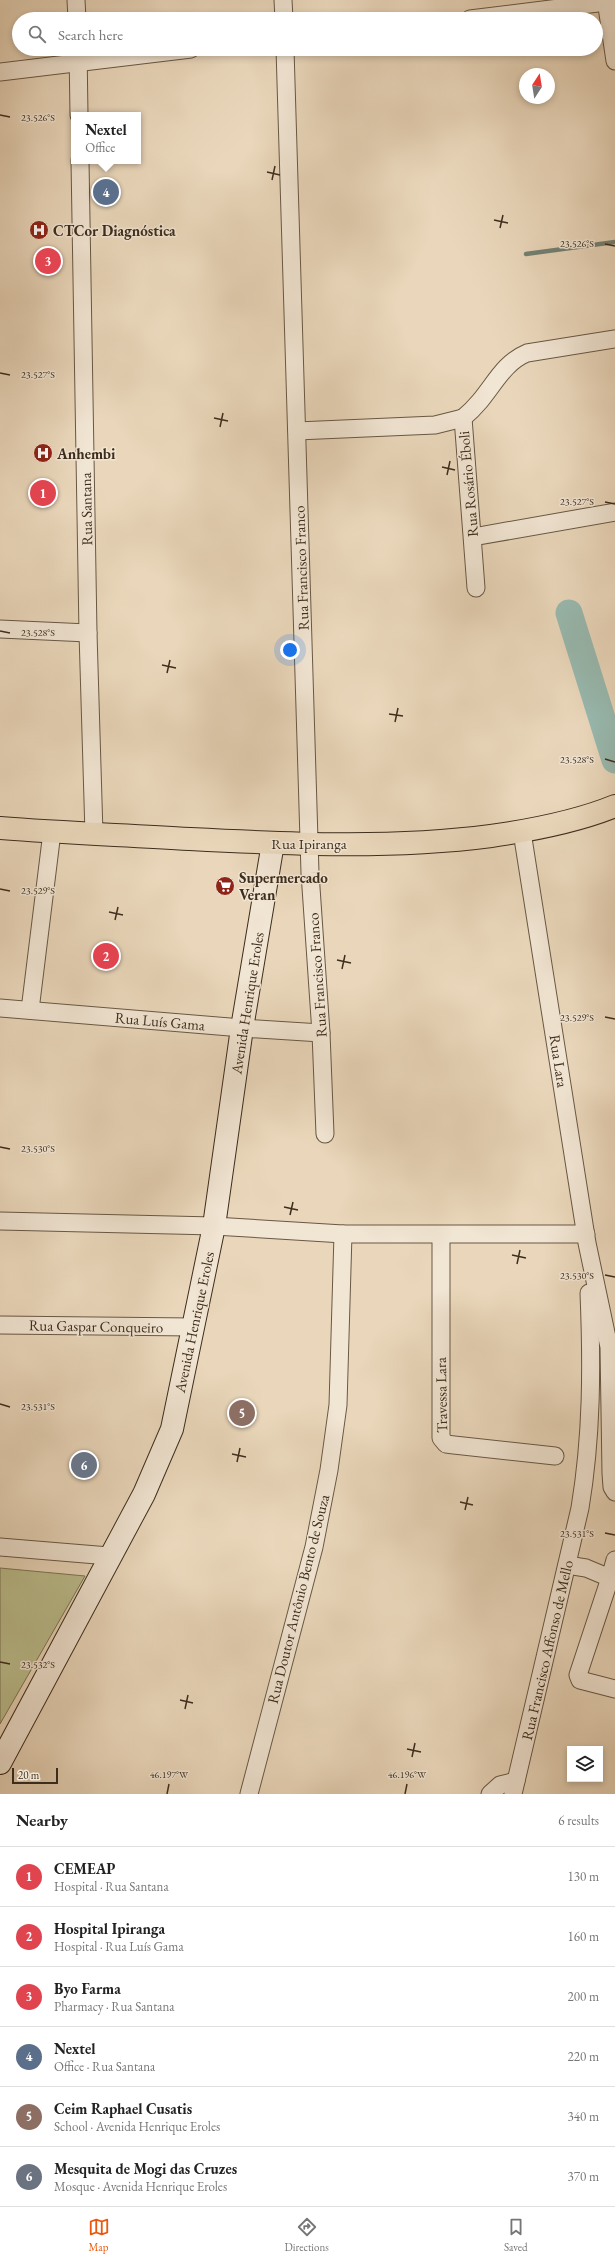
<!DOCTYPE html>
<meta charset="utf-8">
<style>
:root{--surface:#fff;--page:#f6f6f6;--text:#222;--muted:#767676;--line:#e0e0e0;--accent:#ea580c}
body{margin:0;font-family:"EB Garamond",serif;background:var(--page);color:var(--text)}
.controls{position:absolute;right:12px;bottom:12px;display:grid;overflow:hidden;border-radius:0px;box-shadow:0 2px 6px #0003}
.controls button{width:36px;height:36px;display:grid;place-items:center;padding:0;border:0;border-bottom:1px solid var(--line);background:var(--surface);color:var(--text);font:20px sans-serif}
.compass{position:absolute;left:519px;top:68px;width:36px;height:36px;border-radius:50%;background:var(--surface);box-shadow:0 2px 6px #0003;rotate:12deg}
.scale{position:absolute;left:12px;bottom:10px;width:46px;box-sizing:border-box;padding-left:4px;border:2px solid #3d2d1d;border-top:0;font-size:11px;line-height:14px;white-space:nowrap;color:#3d2d1d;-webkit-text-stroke:3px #f1e5d3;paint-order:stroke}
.you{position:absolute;left:290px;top:650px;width:14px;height:14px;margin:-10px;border:3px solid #fff;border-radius:50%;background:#1a73e8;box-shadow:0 0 0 6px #1a73e833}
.badge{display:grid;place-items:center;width:26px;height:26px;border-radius:50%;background:var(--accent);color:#fff;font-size:13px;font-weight:700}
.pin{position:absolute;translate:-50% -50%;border:2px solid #fff;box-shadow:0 1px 4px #0006}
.popup{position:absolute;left:71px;top:112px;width:70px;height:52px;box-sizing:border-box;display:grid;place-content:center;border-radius:0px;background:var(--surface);filter:drop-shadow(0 1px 3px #0005);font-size:13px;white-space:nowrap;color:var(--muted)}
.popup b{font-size:15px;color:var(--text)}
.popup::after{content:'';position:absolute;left:50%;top:100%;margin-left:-8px;border:8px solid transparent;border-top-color:var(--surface)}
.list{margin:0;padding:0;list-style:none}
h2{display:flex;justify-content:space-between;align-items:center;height:52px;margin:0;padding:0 16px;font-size:17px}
h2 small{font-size:13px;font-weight:400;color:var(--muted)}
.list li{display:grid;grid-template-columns:26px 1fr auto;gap:12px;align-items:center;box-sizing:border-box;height:60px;padding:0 16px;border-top:1px solid var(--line)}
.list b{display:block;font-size:15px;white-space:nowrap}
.list p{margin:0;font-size:13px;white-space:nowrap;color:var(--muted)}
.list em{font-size:13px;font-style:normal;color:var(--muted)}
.icon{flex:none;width:22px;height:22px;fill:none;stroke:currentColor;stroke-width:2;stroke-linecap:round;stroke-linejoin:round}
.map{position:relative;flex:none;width:615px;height:1794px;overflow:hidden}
.search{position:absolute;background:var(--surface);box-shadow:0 2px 6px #0003;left:12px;right:12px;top:12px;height:44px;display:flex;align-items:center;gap:10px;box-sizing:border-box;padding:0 14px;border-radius:22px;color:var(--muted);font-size:15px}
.sheet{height:412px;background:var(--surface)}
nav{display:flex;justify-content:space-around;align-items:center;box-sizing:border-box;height:56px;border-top:1px solid var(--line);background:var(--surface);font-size:11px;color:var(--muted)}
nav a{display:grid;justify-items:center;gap:2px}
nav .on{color:var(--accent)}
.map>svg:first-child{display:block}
</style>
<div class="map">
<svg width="615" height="1794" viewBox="0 0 615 1794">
<rect width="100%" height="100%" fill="#ead7bb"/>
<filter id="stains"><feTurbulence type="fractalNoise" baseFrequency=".005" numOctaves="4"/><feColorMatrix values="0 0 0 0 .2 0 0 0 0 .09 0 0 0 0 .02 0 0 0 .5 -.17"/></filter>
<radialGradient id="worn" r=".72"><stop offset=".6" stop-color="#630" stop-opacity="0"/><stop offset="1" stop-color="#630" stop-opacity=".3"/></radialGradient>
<polygon fill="#bbbd8d" stroke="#7c7555" points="0,1568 85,1576 0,1724"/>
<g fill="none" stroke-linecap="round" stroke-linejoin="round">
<polyline stroke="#748275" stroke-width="4.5" points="526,254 615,242"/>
<polyline stroke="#98bab0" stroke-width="27" points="569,613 615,760"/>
<g stroke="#685844" stroke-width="19">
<g id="minor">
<polyline points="76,0 77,19"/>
<polyline points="283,0 284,19"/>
<polyline points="606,0 615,61"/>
<polyline points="470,19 615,1"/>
<polyline points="78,49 79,115"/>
<polyline points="285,49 310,873 321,1033 325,1134"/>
<polyline points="0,72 191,49"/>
<polyline points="80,161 88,633 94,834"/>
<path d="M463 418C469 413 475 407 480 401 495 383 505 362 527 353L615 339"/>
<polyline points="463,418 476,588"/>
<polyline points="297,431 435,425 463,418"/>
<polyline points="473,537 615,512"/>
<polyline points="0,629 88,633"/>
<polyline points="522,832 587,1243 609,1347 611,1473 612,1487 615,1492"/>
<polyline points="0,1008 242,1028 321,1033"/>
<polyline points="30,1010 52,832"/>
<polyline points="0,1221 214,1226 343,1234 586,1234"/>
<polyline points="441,1236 441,1438 446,1444 454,1445 555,1456"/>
<polyline points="0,1325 193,1327"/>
<polyline points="0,1547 109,1556"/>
<polyline points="567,1565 586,1568 610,1578 615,1560"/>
<polyline points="610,1578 578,1675 580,1680 615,1689"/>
<polyline points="249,1794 314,1547 329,1470 338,1405 343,1234"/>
<polyline points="490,1794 500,1785 516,1781"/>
<path d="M513 1794 580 1508C592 1436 592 1366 589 1293"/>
</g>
</g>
<g stroke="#3d2d1d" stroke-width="24">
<polyline id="secondary" points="0,1763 144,1494 172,1429 214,1226 242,1028 273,843"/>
</g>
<g stroke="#3d2d1d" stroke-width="24">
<path id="primary" d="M0 828C63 833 126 835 190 839 290 844 391 849 491 836 533 830 576 822 615 806"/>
</g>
<use href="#minor" stroke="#f1e5d3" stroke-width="17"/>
<use href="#secondary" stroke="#f1e5d3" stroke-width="22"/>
<use href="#primary" stroke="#ead7bb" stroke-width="22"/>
</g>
<path fill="none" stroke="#3d2d1d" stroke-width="1.5" d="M0 115 10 117M267 172 280 175M272 180 275 166M494 220 508 223M500 228 503 215M605 244 615 246M0 373 10 375M214 418 228 421M220 427 223 413M442 467 455 470M447 475 450 461M605 502 615 504M0 631 10 633M162 665 176 668M167 673 170 660M389 714 403 716M395 722 398 708M605 759 615 762M0 889 10 891M109 912 123 915M115 920 118 907M337 960 351 963M342 969 345 955M605 1017 615 1019M0 1147 10 1149M284 1207 298 1210M290 1215 293 1202M512 1255 526 1258M517 1264 520 1250M605 1275 615 1277M0 1404 10 1407M232 1454 246 1457M237 1462 240 1448M460 1502 473 1505M465 1510 468 1497M605 1533 615 1535M0 1662 10 1664M180 1700 193 1703M185 1709 188 1695M407 1749 421 1752M412 1757 415 1743M167 1794 169 1784M405 1794 407 1784"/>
<defs>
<g id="hospital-disc" transform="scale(1)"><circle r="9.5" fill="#8f2418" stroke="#f1e5d3"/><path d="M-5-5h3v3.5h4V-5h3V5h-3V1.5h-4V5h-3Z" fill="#fff"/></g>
<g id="supermarket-disc" transform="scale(1)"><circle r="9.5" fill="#8f2418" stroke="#f1e5d3"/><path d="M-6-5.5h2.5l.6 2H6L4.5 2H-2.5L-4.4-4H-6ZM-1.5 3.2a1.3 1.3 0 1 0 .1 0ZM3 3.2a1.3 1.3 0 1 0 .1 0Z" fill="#fff"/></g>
</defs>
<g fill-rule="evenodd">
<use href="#hospital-disc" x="39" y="230"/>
<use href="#hospital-disc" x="43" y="453"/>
<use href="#supermarket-disc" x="225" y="886"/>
</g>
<g text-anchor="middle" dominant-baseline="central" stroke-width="3" stroke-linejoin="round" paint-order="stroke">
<g font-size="15" font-weight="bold" fill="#3d2d1d" stroke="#f1e5d3" text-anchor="start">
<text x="53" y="230">CTCor Diagnóstica</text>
<text x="57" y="453">Anhembi</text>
<text x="239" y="877">Supermercado<tspan x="239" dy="17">Veran</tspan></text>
</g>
<g font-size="15" fill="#3d2d1d" stroke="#f1e5d3">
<text transform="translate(468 484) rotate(-95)">Rua Rosário Éboli</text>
<text transform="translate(86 509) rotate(-91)">Rua Santana</text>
<text transform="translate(301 568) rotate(-92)">Rua Francisco Franco</text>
<text x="309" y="843">Rua Ipiranga</text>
<text transform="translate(317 975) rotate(-94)">Rua Francisco Franco</text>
<text transform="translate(247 1003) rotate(-81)">Avenida Henrique Eroles</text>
<text transform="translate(160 1021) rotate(5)">Rua Luís Gama</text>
<text transform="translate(559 1061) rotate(81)">Rua Lara</text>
<text transform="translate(194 1322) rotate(-78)">Avenida Henrique Eroles</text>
<text transform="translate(96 1326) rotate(1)">Rua Gaspar Conqueiro</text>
<text transform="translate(441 1395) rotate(-91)">Travessa Lara</text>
<text transform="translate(298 1599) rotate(-76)">Rua Doutor Antônio Bento de Souza</text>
<text transform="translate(547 1650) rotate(-77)">Rua Francisco Affonso de Mello</text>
</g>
</g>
<g font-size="10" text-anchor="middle" fill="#3d2d1d" stroke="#f1e5d3" stroke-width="3" stroke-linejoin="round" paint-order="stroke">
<text x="38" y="121">23.526°S</text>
<text x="577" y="247">23.526°S</text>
<text x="38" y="378">23.527°S</text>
<text x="577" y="505">23.527°S</text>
<text x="38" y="636">23.528°S</text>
<text x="577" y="763">23.528°S</text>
<text x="38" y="894">23.529°S</text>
<text x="577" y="1021">23.529°S</text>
<text x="38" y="1152">23.530°S</text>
<text x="577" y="1279">23.530°S</text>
<text x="38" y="1410">23.531°S</text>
<text x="577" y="1537">23.531°S</text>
<text x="38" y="1668">23.532°S</text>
<text x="169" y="1778">46.197°W</text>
<text x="407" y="1778">46.196°W</text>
</g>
<rect width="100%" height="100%" filter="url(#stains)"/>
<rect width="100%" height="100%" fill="url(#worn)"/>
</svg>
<div class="controls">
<button><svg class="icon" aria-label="layers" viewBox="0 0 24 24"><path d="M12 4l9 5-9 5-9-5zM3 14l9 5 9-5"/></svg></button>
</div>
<svg class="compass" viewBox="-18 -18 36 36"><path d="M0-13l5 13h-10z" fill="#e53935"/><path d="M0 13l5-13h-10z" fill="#767676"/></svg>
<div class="scale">20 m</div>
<div class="you"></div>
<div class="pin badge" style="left:43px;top:493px;background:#e0444e">1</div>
<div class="pin badge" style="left:106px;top:956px;background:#e0444e">2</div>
<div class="pin badge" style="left:48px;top:261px;background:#e0444e">3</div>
<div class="pin badge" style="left:106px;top:192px;background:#5c6f8a">4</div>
<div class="popup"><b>Nextel</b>Office</div>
<div class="pin badge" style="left:242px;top:1413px;background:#8d6e63">5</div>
<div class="pin badge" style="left:84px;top:1465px;background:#6b7280">6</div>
<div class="search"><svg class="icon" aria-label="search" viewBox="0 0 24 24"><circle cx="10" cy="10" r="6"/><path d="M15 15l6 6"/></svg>Search here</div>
</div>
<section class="sheet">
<h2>Nearby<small>6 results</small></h2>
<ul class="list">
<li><span class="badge" style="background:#e0444e">1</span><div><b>CEMEAP</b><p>Hospital · Rua Santana</p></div><em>130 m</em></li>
<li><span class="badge" style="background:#e0444e">2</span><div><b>Hospital Ipiranga</b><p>Hospital · Rua Luís Gama</p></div><em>160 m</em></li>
<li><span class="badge" style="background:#e0444e">3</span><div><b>Byo Farma</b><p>Pharmacy · Rua Santana</p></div><em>200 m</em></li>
<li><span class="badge" style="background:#5c6f8a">4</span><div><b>Nextel</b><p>Office · Rua Santana</p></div><em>220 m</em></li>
<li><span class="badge" style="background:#8d6e63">5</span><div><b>Ceim Raphael Cusatis</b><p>School · Avenida Henrique Eroles</p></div><em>340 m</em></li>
<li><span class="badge" style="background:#6b7280">6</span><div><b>Mesquita de Mogi das Cruzes</b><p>Mosque · Avenida Henrique Eroles</p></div><em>370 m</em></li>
</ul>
</section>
<nav>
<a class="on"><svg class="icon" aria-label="map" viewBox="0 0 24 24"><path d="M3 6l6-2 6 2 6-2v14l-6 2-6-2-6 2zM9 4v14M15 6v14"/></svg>Map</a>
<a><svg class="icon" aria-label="directions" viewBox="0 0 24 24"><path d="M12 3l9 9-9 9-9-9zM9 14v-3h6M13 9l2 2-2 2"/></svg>Directions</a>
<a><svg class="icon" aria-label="saved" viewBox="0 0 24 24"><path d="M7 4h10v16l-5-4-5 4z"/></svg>Saved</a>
</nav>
